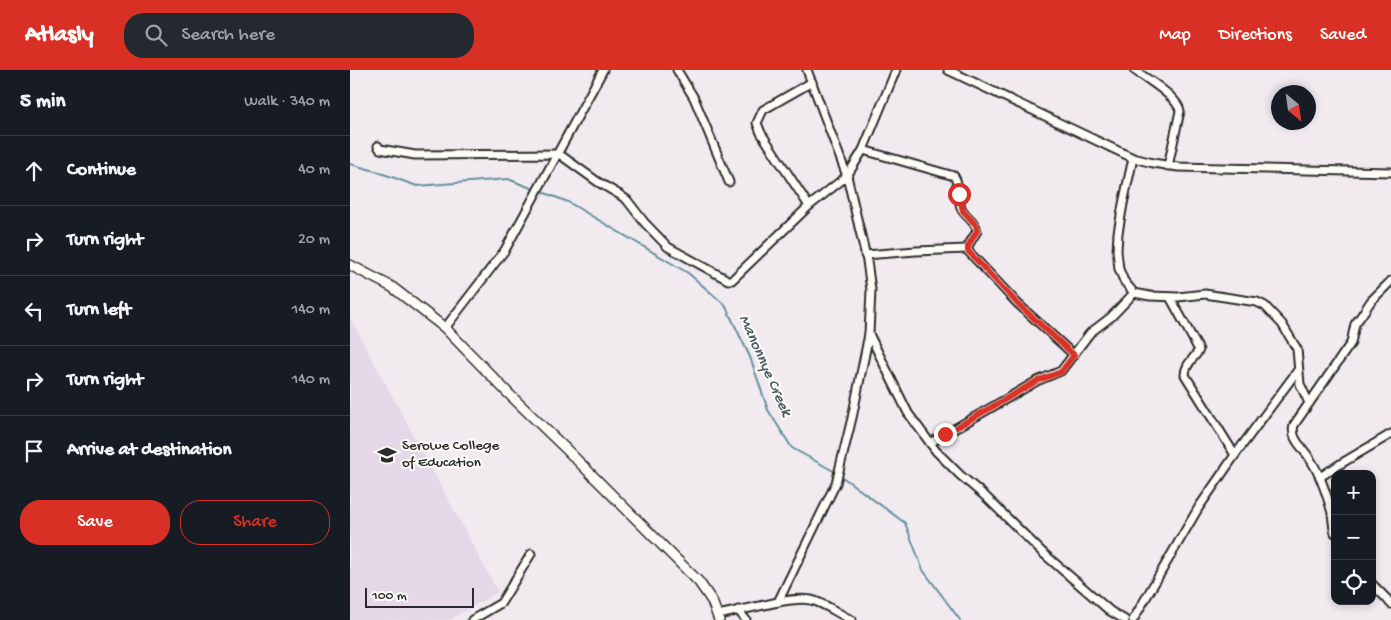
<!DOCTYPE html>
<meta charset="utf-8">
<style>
:root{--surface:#171b24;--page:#242831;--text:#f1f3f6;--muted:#9ea1a6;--line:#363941;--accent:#d93025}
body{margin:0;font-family:"Gochi Hand",sans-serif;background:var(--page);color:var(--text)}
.controls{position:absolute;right:15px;bottom:15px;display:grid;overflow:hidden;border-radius:10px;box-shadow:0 2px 8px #0003}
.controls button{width:45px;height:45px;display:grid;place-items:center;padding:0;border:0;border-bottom:1px solid var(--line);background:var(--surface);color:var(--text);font:25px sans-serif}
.compass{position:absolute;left:921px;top:15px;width:45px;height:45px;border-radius:50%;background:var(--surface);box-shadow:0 2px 8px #0003;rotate:151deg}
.scale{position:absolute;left:15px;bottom:12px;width:109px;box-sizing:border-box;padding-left:5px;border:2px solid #2b2b2b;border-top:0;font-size:14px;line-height:18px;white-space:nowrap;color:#2b2b2b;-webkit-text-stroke:4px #fdfcf7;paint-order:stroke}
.stop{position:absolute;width:15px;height:15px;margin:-11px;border:4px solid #d93025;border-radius:50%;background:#fff}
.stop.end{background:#d93025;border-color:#fff;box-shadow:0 1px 5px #0008}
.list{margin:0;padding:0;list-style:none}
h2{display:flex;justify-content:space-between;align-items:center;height:65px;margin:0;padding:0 20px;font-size:21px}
h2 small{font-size:16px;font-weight:400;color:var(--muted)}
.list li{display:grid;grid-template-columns:32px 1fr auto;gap:15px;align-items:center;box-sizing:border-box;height:70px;padding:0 20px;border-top:1px solid var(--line)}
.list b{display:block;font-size:19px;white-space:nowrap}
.list em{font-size:16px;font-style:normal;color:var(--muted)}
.actions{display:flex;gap:10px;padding:15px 20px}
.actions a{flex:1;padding:11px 0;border:1px solid var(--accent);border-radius:20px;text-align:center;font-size:18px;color:var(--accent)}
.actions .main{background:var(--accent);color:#fff}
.icon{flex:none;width:28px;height:28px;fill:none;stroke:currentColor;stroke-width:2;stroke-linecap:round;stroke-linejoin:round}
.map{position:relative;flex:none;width:1041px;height:550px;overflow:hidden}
header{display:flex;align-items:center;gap:30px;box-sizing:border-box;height:70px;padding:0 25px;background:var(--accent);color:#fff}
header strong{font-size:24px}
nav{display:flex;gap:28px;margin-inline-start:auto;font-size:18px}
.search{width:350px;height:45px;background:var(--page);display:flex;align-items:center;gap:12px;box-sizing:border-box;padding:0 18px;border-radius:20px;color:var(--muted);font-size:19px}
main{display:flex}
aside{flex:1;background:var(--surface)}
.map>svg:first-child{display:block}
</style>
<header>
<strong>Atlasly</strong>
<div class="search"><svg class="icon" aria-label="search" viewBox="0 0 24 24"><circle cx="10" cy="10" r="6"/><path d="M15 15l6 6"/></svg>Search here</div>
<nav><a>Map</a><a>Directions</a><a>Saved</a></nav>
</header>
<main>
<aside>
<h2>5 min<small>Walk · 340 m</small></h2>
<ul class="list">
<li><svg class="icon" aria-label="ahead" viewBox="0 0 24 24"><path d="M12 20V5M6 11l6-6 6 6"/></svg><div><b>Continue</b></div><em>40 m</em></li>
<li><svg class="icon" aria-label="right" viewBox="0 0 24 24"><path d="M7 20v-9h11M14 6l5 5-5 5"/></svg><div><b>Turn right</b></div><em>20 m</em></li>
<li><svg class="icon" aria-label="left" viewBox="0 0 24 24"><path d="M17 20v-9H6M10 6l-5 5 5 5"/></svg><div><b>Turn left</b></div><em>140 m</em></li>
<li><svg class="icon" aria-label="right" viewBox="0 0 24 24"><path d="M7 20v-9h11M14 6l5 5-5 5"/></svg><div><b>Turn right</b></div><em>140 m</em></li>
<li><svg class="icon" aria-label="arrive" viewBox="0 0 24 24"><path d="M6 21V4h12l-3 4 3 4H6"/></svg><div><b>Arrive at destination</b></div></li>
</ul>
<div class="actions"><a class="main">Save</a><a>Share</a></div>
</aside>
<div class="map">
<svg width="1041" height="550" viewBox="0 0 1041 550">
<rect width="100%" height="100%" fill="#f1ebf0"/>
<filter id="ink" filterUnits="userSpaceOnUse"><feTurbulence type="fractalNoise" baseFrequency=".02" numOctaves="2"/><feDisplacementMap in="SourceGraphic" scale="10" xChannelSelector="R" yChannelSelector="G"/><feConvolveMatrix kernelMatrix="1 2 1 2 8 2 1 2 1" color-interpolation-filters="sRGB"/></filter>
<g filter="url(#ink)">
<polygon fill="#e3d7e8" points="0,248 148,522 99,550 0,550"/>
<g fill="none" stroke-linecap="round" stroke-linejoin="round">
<g stroke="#658f9f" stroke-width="2">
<polyline points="0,94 25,101 67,116 158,109 186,120"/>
<polyline points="190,121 218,132 338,203 375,235 400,287 418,340 442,378 487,403"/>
<polyline points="491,406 555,453 573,500 610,550"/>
</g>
<g stroke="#2b2b2b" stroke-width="11">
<g id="minor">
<polyline points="327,0 344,28 379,112"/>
<polyline points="598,0 783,88 803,93 828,97 1041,102"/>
<path d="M784 0C796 8 828 27 830 41L818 96"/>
<polyline points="28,76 30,79 65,85 209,84 248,112 270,125 277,130 294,152 318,177 378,210 382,210 459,136 497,106 513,80 546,0"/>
<path d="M513 80 604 106C610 115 608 128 611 138 615 147 626 151 627 161L618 176V181L667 233 724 285"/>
<polyline points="783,88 773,134 768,163 767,181 769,199 774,211 784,223 800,226 828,227 855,224 907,232 915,236 932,254 947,279 950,314 959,333"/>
<polyline points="459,136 411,63 407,53 413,40 462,12"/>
<polyline points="515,185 566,181 617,179"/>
<path d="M820 227 849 280C844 289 835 294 835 305L885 385"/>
<polyline points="95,258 155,180 253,0"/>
<polyline points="519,264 558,343 586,381 610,405 636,427 693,483 760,541 775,550"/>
<polyline points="580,373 687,311 711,301 740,263 761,247 784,223"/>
<polyline points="970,407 992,393 1041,364"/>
<path d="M985 463C983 457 983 450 982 443 977 425 971 405 960 389 953 377 940 369 944 355L1001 273 1005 254 1011 246 1021 231 1041 211"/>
<polyline points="1022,514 1036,528 1041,534"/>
<path d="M428 532C439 530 450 528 461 530 475 533 488 544 502 550"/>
<polyline points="388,540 396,550"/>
<polyline points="368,545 428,532 486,413 502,348 519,264 521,220 517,191 497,106 457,0"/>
<polyline points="122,550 151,533 181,484"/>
<polyline points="783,550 849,437 885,385 948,300"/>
</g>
</g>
<g stroke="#2b2b2b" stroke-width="12">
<polyline id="tertiary" points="0,195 42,217 95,258 159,324 217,380 349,512 362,531 369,550"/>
</g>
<use href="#minor" stroke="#fdfcf7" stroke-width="7"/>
<use href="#tertiary" stroke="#fdfcf7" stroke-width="9"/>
</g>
</g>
<g fill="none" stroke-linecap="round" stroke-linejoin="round" filter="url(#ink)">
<polyline stroke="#d93025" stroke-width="6" points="595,364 687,311 711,302 724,285 667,233 618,181 618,176 627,161 626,155 613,141 609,124"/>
</g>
<defs>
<g id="university-bare" transform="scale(1.5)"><path d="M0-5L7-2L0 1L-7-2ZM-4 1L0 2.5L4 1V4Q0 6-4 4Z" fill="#2b2b2b" stroke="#fdfcf7" stroke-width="2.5" paint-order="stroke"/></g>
</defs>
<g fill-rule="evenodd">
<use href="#university-bare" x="37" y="385"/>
</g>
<g text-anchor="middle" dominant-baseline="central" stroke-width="4" stroke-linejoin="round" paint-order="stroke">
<g font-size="15" fill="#2b2b2b" stroke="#fdfcf7" text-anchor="start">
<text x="52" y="376">Serowe College<tspan x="52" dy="17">of Education</tspan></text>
</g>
<g font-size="16" font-style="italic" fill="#485d65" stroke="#fdfcf7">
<text transform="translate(414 296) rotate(66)">Manonnye Creek</text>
</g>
</g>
</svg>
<div class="controls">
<button>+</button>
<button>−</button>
<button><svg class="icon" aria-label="locate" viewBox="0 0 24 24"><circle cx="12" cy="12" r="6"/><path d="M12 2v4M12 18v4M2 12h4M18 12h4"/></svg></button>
</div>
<svg class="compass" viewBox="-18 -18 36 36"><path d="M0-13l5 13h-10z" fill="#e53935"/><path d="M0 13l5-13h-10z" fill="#9ea1a6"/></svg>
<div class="scale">100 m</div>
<div class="stop" style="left:609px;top:124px"></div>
<div class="stop end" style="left:595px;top:364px"></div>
</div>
</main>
